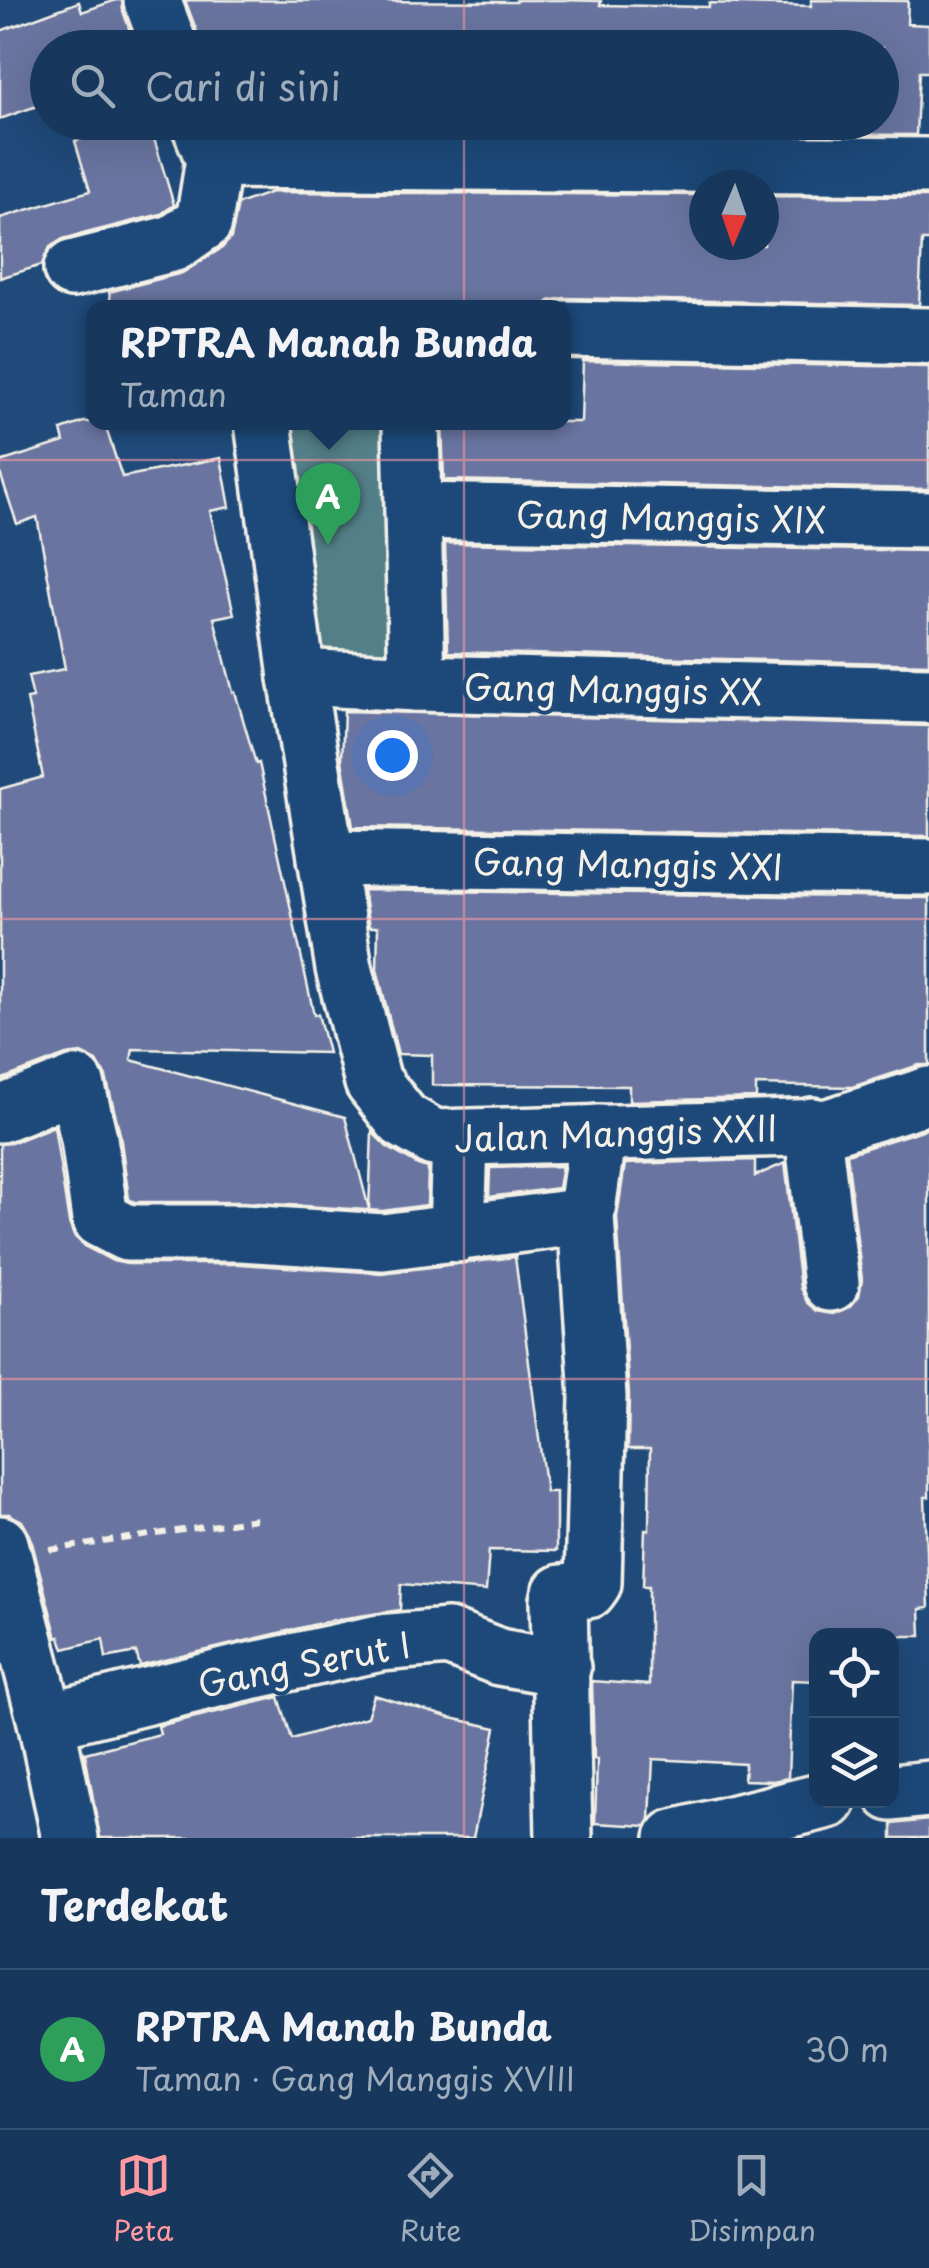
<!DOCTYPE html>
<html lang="id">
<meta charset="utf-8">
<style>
:root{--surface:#17385c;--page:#203f62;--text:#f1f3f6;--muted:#9eacbb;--line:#365272;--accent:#ff9aa2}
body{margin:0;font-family:"Playpen Sans",sans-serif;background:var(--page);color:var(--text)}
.controls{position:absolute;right:30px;bottom:30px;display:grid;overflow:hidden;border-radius:20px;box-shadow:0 10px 40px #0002}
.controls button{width:90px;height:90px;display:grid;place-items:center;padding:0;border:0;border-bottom:2px solid var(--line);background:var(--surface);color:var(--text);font:50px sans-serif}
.compass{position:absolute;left:689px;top:170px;width:90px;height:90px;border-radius:50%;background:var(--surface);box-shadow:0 10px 40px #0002;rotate:182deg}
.you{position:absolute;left:392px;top:755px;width:35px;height:35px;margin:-25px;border:8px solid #fff;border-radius:50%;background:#1a73e8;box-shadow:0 0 0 15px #1a73e833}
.badge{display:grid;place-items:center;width:65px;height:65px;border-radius:50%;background:var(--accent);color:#fff;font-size:32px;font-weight:700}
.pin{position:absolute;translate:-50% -82px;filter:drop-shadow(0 2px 5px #0008)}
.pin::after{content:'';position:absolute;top:52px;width:35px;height:30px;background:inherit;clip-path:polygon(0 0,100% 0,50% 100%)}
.popup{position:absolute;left:86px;top:300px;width:485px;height:130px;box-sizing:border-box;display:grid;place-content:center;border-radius:20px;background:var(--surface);filter:drop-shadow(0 2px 8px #0005);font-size:32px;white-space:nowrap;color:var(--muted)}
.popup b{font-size:38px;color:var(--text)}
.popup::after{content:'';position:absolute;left:50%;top:100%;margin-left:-20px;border:20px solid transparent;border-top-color:var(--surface)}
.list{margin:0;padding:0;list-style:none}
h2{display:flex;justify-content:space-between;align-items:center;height:130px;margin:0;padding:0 40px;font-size:42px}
h2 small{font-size:32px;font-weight:400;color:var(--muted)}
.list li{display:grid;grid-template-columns:65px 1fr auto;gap:30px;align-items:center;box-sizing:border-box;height:160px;padding:0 40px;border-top:2px solid var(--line)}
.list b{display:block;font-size:38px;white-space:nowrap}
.list p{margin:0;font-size:32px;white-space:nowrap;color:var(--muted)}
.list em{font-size:32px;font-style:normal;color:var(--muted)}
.icon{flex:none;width:55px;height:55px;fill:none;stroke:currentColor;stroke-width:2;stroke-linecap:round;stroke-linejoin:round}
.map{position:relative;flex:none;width:929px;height:1838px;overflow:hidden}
.search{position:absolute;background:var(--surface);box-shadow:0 10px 40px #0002;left:30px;right:30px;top:30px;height:110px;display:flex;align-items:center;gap:25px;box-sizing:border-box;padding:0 35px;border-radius:55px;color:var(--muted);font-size:38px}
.sheet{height:290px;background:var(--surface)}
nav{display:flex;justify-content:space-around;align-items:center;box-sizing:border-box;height:140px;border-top:2px solid var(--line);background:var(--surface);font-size:28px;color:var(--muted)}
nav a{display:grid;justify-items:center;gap:5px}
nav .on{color:var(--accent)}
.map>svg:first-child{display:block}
</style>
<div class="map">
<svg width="929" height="1838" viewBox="0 0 929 1838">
<rect width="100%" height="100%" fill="#1f4a7a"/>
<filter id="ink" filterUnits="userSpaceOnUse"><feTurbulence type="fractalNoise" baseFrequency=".01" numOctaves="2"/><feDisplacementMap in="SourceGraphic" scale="20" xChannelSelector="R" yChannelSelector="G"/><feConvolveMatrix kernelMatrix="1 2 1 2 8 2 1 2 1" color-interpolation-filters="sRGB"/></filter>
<g filter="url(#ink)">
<polygon fill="#527f88" stroke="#a3b8b8" stroke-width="2.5" points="240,422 398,423 398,665 282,668 236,425"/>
<g fill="#6974a0" stroke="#f4f1e8" stroke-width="2.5">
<polygon points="116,0 122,0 123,11 136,48 48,48 48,102 0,119 0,31 79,2 82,12"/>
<polygon points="185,0 516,2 516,0 560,0 601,1 600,5 709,7 709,3 811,6 811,0 908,1 907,24 929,25 929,72 919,72 916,135 431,131 452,122 882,122 882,48 200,48 199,37"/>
<polygon points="136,122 149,122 174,205 161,214 63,239 50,247 42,265 0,278 0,218 90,191 75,141"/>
<polygon points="272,192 704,195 704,245 764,245 764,196 929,197 929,241 922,241 919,305 564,298 549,301 542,308 112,308 109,292 182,273 222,248 231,238 238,204"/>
<polygon points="583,361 929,367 929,489 444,480 442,422 581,422"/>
<polygon points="84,422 104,422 122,477 221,458 230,507 210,511 234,614 214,618 233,692 235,692 256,764 259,763 314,1015 318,1014 328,1053 133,1049 131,1060 345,1117 369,1209 372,1132 387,1147 418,1165 428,1168 427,1205 382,1211 243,1202 135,1202 129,1199 120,1134 106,1077 97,1061 81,1053 66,1055 0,1080 0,789 43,777 27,699 33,698 28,676 65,669 37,517 17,524 0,473 0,462 64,442 61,430"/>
<polygon points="445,543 929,551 929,664 448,652"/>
<polygon points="344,711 929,726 929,836 353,827 342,760"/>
<polygon points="363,890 929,898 929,1065 919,1065 852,1087 756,1085 756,1098 629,1101 629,1086 432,1085 432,1055 398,1054 377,969 378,927 369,927"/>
<polygon points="54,1126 69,1223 74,1236 86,1247 113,1261 127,1264 240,1264 381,1273 515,1257 546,1492 556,1492 556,1551 489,1550 486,1591 401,1584 400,1610 333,1620 140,1666 136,1652 106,1658 103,1639 64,1649 60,1637 57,1638 30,1535 22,1521 9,1514 0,1514 0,1144 11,1143"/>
<polygon points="929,1128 929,1497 925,1497 929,1608 920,1609 921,1636 816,1636 816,1681 792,1680 788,1778 773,1781 744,1780 745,1764 653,1759 650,1819 646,1826 595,1823 597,1759 594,1759 592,1681 649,1685 649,1586 643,1586 645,1530 649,1530 650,1449 628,1449 629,1395 617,1217 625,1164 755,1160 755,1176 785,1163 800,1288 807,1302 818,1311 834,1314 850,1307 859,1296 862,1280 847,1154"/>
<polygon points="562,1166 558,1188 489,1197 490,1168"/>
<polygon points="374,1695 451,1718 496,1728 473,1838 100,1838 85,1753 160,1734 158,1726 279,1697 292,1739 367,1717"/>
<polygon points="929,1820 929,1838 892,1838 892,1824"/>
</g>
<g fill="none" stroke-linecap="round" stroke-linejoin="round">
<g stroke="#f4f1e8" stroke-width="62">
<g id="minor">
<polyline points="152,0 170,48"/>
<polyline points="199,122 214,160 929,166"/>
<polyline points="72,269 174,243 204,222 214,160"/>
<polyline points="563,329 929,336"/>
<polyline points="263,422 297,677 344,968 373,1082 403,1120 434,1138 829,1127 929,1095"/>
<polyline points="411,422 417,683"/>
<polyline points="413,511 929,520"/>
<polyline points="297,677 417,683 929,695"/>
<polyline points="326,858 929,867"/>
<polyline points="0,1114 76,1084 89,1138 100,1219 127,1233 241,1233 383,1242 586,1216"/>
<polyline points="812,1126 831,1283"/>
<polyline points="457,1234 460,1138"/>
<polyline points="0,1544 46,1721 70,1838"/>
<polyline points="46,1721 241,1673 380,1643 448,1637 499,1657 562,1668"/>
<polyline points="892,1793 929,1789"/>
<polyline points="564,1838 559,1600 561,1593 588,1590 593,1583 598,1397 586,1216 598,1133"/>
<polyline points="674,1838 828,1800"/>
</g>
</g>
<polyline stroke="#f4f1e8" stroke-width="6" stroke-dasharray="10 8" stroke-linecap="butt" points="50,1550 263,1518"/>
<use href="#minor" stroke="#1f4a7a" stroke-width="55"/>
</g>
</g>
<path fill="none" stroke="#ff9aa2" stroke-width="2.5" stroke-opacity="0.55" d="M464 0V48M464 122V1838M0 460H929M0 919H929M0 1379H929"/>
<g text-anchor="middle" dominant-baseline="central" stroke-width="8" stroke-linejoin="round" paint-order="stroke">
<g font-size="35" fill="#f4f1e8" stroke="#1f4a7a">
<text transform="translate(671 516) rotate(1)">Gang Manggis XIX</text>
<text transform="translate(613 688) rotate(1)">Gang Manggis XX</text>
<text transform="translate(628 863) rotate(1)">Gang Manggis XXI</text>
<text transform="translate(616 1132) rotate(-2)">Jalan Manggis XXII</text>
<text transform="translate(304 1663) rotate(-11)">Gang Serut I</text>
</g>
</g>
</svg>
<div class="controls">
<button><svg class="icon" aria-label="locate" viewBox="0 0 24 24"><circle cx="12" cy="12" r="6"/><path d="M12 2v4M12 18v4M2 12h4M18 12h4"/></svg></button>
<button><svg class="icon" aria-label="layers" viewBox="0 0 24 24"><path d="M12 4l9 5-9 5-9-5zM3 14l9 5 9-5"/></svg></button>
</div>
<svg class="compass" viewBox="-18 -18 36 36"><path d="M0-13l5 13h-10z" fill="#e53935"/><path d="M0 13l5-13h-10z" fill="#9eacbb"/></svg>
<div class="you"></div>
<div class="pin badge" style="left:328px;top:545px;background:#2e9e5b">A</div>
<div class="popup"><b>RPTRA Manah Bunda</b>Taman</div>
<div class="search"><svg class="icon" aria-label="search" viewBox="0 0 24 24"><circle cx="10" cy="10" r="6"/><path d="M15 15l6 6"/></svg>Cari di sini</div>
</div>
<section class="sheet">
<h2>Terdekat<small></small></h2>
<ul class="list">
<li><span class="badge" style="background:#2e9e5b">A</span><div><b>RPTRA Manah Bunda</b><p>Taman · Gang Manggis XVIII</p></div><em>30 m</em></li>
</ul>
</section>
<nav>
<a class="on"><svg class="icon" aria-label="map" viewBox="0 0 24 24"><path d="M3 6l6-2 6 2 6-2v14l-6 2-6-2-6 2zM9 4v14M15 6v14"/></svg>Peta</a>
<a><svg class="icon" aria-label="directions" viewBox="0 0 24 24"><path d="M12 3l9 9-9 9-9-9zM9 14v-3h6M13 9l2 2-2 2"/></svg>Rute</a>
<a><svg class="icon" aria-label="saved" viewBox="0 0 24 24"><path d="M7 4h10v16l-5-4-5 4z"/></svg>Disimpan</a>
</nav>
